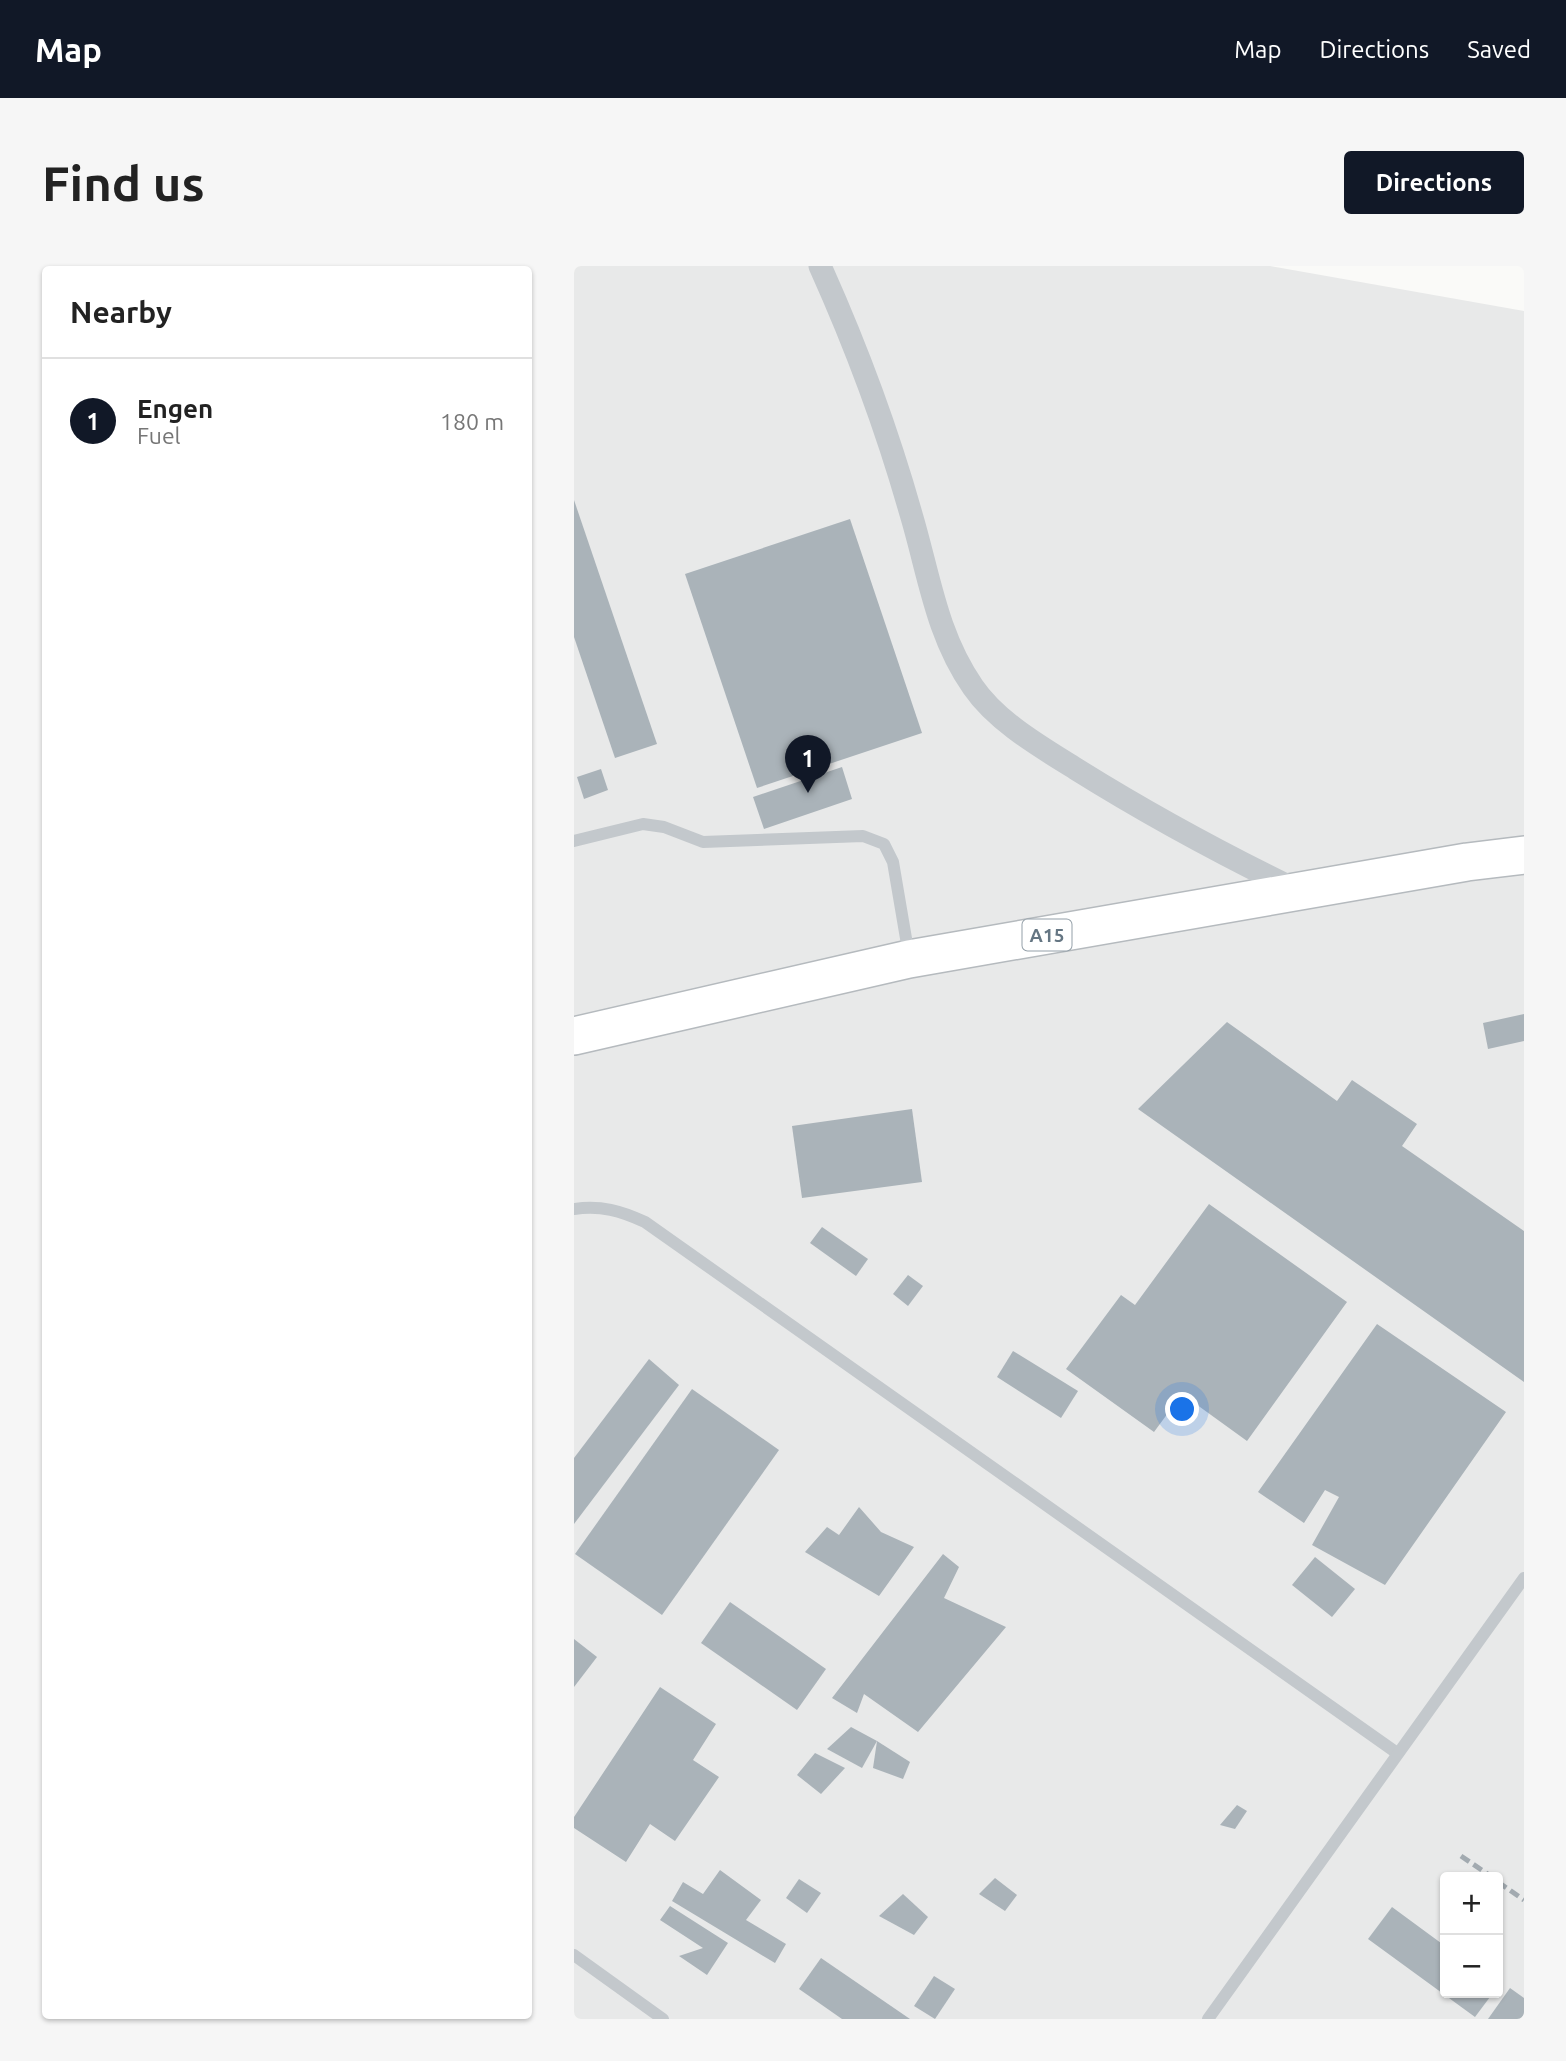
<!DOCTYPE html>
<meta charset="utf-8">
<style>
:root{--surface:#fff;--page:#f6f6f6;--text:#222;--muted:#767676;--line:#e0e0e0;--accent:#111827}
body{margin:0;font-family:Ubuntu,sans-serif;background:var(--page);color:var(--text)}
.controls{position:absolute;right:21px;bottom:21px;display:grid;overflow:hidden;border-radius:7px;box-shadow:0 2px 5px #0004}
.controls button{width:63px;height:63px;display:grid;place-items:center;padding:0;border:0;border-bottom:2px solid var(--line);background:var(--surface);color:var(--text);font:35px sans-serif}
.you{position:absolute;left:609px;top:1144px;width:24px;height:24px;margin:-18px;border:5px solid #fff;border-radius:50%;background:#1a73e8;box-shadow:0 0 0 10px #1a73e833}
.badge{display:grid;place-items:center;width:46px;height:46px;border-radius:50%;background:var(--accent);color:#fff;font-size:23px;font-weight:700}
.pin{position:absolute;translate:-50% -58px;filter:drop-shadow(0 2px 4px #0008)}
.pin::after{content:'';position:absolute;top:37px;width:24px;height:21px;background:inherit;clip-path:polygon(0 0,100% 0,50% 100%)}
.list{margin:0;padding:0;list-style:none}
h2{display:flex;justify-content:space-between;align-items:center;height:91px;margin:0;padding:0 28px;font-size:30px}
h2 small{font-size:23px;font-weight:400;color:var(--muted)}
.list li{display:grid;grid-template-columns:46px 1fr auto;gap:21px;align-items:center;box-sizing:border-box;height:126px;padding:0 28px;border-top:2px solid var(--line)}
.list b{display:block;font-size:26px;white-space:nowrap}
.list p{margin:0;font-size:23px;white-space:nowrap;color:var(--muted)}
.list em{font-size:23px;font-style:normal;color:var(--muted)}
.map{position:relative;flex:none;width:950px;height:1753px;overflow:hidden;border-radius:7px}
header{display:flex;align-items:center;gap:42px;box-sizing:border-box;height:98px;padding:0 35px;background:var(--accent);color:#fff}
header strong{font-size:33px}
nav{display:flex;gap:38px;margin-inline-start:auto;font-size:24px}
.intro{display:flex;align-items:center;justify-content:space-between;box-sizing:border-box;height:168px;padding:0 42px}
h1{margin:0;font-size:49px}
.button{padding:18px 32px;border-radius:7px;background:var(--accent);color:#fff;font-size:24px;font-weight:700}
main{display:flex;gap:42px;padding:0 42px}
aside{flex:1;background:var(--surface);border-radius:7px;box-shadow:0 2px 5px #0004}
.map>svg:first-child{display:block}
</style>
<header>
<strong>Map</strong>
<nav><a>Map</a><a>Directions</a><a>Saved</a></nav>
</header>
<div class="intro"><h1>Find us</h1><a class="button">Directions</a></div>
<main>
<aside>
<h2>Nearby<small></small></h2>
<ul class="list">
<li><span class="badge">1</span><div><b>Engen</b><p>Fuel</p></div><em>180 m</em></li>
</ul>
</aside>
<div class="map">
<svg width="950" height="1753" viewBox="0 0 950 1753">
<rect width="100%" height="100%" fill="#fafaf8"/>
<path fill="#e8e9e9" fill-rule="evenodd" d="M0 0H696L950 45V1753H0ZM871 1611H924V1727H871Z"/>
<g fill="#aab3b9">
<polygon points="0,234 83,478 41,492 0,371"/>
<polygon points="276,253 348,467 183,522 111,308"/>
<polygon points="268,501 278,533 190,563 179,531"/>
<polygon points="27,503 34,524 10,533 3,511"/>
<polygon points="950,748 950,775 914,783 909,757"/>
<polygon points="653,756 763,835 778,814 843,858 828,880 950,965 950,1116 564,843"/>
<polygon points="338,843 348,916 228,932 218,860"/>
<polygon points="635,938 773,1036 673,1175 608,1128 580,1166 492,1103 547,1029 561,1039"/>
<polygon points="248,961 294,993 282,1010 236,977"/>
<polygon points="334,1009 349,1020 334,1040 319,1028"/>
<polygon points="803,1058 932,1146 811,1319 738,1279 765,1231 751,1224 730,1257 684,1226"/>
<polygon points="439,1085 504,1125 487,1152 423,1111"/>
<polygon points="75,1093 105,1119 0,1258 0,1192"/>
<polygon points="118,1123 205,1184 88,1349 1,1288"/>
<polygon points="285,1241 307,1266 340,1281 305,1330 231,1286 253,1261 265,1269"/>
<polygon points="369,1288 385,1301 370,1332 432,1361 344,1466 290,1428 283,1447 258,1432"/>
<polygon points="741,1291 781,1323 758,1351 718,1319"/>
<polygon points="156,1336 252,1403 223,1444 127,1377"/>
<polygon points="0,1373 23,1391 0,1421"/>
<polygon points="86,1421 142,1458 119,1494 145,1511 101,1575 76,1558 52,1596 0,1562 0,1551"/>
<polygon points="277,1461 303,1475 288,1502 253,1483"/>
<polygon points="303,1475 336,1496 329,1513 299,1502"/>
<polygon points="241,1487 271,1502 247,1528 223,1509"/>
<polygon points="663,1539 673,1545 661,1563 646,1559"/>
<polygon points="146,1604 187,1634 172,1654 212,1678 201,1697 98,1635 109,1616 129,1628"/>
<polygon points="421,1612 443,1629 431,1645 405,1628"/>
<polygon points="225,1613 247,1627 233,1647 212,1632"/>
<polygon points="329,1628 354,1651 340,1669 305,1650"/>
<polygon points="96,1640 154,1677 133,1709 105,1690 129,1682 86,1654"/>
<polygon points="818,1641 871,1680 871,1727 919,1727 901,1751 794,1673"/>
<polygon points="247,1692 336,1753 268,1753 225,1723"/>
<polygon points="360,1710 381,1723 361,1753 340,1740"/>
<polygon points="936,1722 950,1732 950,1748 947,1753 914,1753"/>
</g>
<g fill="none" stroke-linecap="round" stroke-linejoin="round">
<g stroke="#b5babe" stroke-width="40">
<polyline id="primary" points="0,770 335,693 893,596 950,589"/>
</g>
<g stroke="#c3c8cc" stroke-width="12">
<polyline points="0,575 69,558 90,561 129,576 289,570 310,578 319,596 335,690"/>
<path d="M0 943C27 939 47 945 71 956L823 1487"/>
<polyline points="0,1689 89,1753"/>
<polyline points="634,1753 950,1312"/>
</g>
<path stroke="#c3c8cc" stroke-width="23" d="M246 0C282 80 313 163 337 248 355 308 362 368 399 421 423 456 467 481 502 503 574 548 648 588 724 625"/>
<use href="#primary" stroke="#fff" stroke-width="37"/>
<g stroke="#a2aab0" stroke-width="5" stroke-dasharray="10 5" stroke-linecap="butt">
<polyline points="887,1590 918,1611"/>
<polyline points="924,1616 950,1634"/>
</g>
</g>
<g text-anchor="middle" dominant-baseline="central" stroke-width="7" stroke-linejoin="round" paint-order="stroke">
<rect fill="#fff" stroke="#939fa8" stroke-width="2" x="448.5" y="653.5" width="49" height="31" rx="5"/>
<g font-size="19" font-weight="bold" fill="#657683">
<text x="473" y="669">A15</text>
</g>
</g>
</svg>
<div class="controls">
<button>+</button>
<button>−</button>
</div>
<div class="you"></div>
<div class="pin badge" style="left:234px;top:527px">1</div>
</div>
</main>
